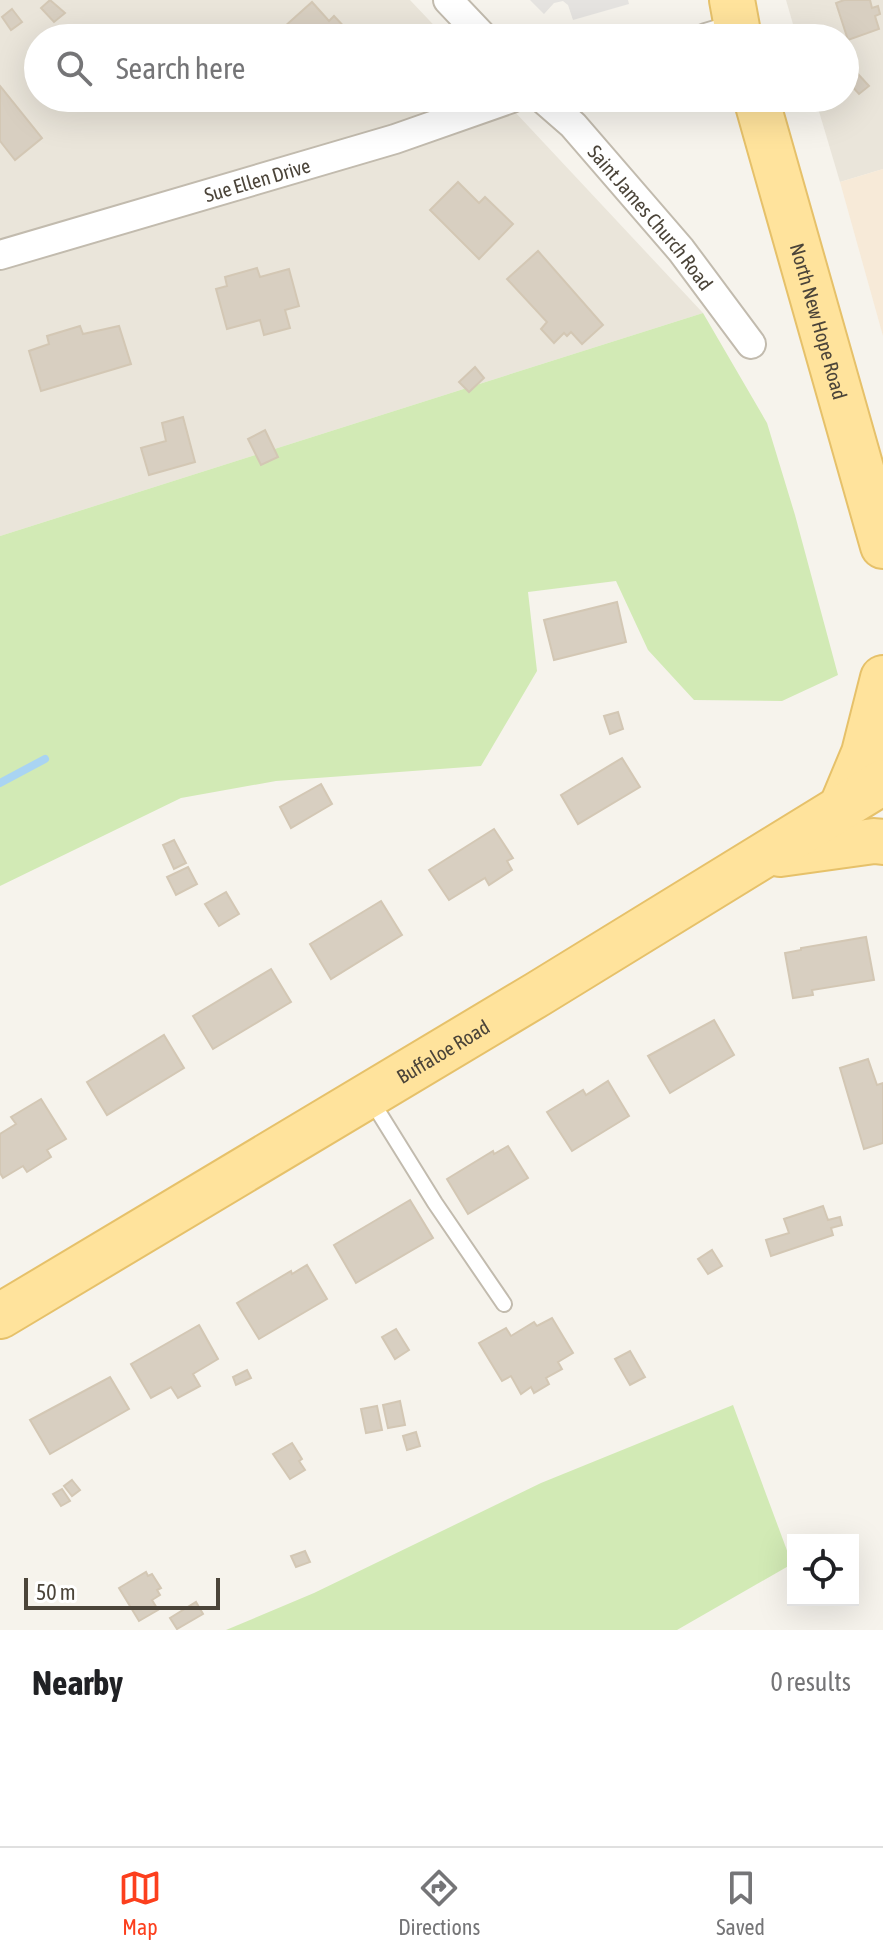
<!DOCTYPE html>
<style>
:root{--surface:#fff;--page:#f2f2f2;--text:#202124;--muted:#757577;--line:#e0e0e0;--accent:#fc3f1d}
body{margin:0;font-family:"Asap Condensed",sans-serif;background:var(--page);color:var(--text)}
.controls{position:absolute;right:24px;bottom:24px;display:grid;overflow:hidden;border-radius:0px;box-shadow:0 8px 32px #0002}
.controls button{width:72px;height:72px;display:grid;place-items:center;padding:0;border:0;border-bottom:2px solid var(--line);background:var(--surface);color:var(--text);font:40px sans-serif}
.scale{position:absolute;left:24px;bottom:20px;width:196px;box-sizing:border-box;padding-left:8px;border:4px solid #4b4439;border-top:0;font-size:22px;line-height:28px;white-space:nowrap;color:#4b4439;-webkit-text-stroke:6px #fff;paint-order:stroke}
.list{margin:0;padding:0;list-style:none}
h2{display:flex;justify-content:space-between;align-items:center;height:104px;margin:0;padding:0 32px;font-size:34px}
h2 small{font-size:26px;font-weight:400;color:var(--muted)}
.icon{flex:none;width:44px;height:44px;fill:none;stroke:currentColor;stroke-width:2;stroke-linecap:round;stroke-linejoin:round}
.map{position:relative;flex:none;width:883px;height:1630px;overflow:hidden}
.search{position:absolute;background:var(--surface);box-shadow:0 8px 32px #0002;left:24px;right:24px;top:24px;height:88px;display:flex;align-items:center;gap:20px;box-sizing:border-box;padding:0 28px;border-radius:44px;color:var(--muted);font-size:30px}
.sheet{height:216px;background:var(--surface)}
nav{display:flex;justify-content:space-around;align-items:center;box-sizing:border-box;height:112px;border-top:2px solid var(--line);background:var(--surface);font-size:22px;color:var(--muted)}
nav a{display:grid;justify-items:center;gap:4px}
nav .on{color:var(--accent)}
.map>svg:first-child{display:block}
</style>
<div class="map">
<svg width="883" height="1630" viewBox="0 0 883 1630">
<rect width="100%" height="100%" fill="#f6f3ec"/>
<g fill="#eae5da">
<polygon points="0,0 410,0 446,38 38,38 38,98 502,98 703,313 0,536"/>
<polygon points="786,0 883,0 883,169 840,182 815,98 845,98 845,38 797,38"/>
</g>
<polygon fill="#f7ead8" points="883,169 883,336 840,182"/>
<g fill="#d2eab5">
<polygon points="703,313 767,423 795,515 838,675 782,701 694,700 648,650 616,581 528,592 537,671 481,766 276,781 181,798 0,886 0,536"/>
<polygon points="733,1405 792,1564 677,1630 226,1630 314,1593 541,1483"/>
</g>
<polygon fill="#e5e3e0" points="530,0 628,0 629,4 573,20 568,5 563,1 554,3 544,14"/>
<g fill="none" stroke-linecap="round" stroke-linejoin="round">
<polyline stroke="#a9d4f2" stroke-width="8" points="0,783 45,759"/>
</g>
<g fill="#d8cfc1" stroke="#d3c7b4" stroke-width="2">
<polygon points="50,0 65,13 54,22 41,8"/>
<polygon points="844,0 870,0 872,8 878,6 880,14 875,16 879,29 848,40 836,3"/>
<polygon points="312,2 329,21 334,16 352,35 350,38 294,38 284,27"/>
<polygon points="12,9 22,22 11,30 2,17"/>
<polygon points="847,57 856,67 845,77 845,59"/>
<polygon points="858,74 869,86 859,94 849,83"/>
<polygon points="0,86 42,138 15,160 0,141"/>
<polygon points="458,182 479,203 485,197 513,224 479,259 430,210"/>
<polygon points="538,251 603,325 582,344 571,332 567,336 564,333 554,343 541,329 547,322 507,279"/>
<polygon points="257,268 260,277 289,269 299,306 285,310 290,328 264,335 260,320 227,329 216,289 227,286 225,277"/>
<polygon points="80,326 83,334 119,326 131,364 41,391 29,351 49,344 47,336"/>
<polygon points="475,367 484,378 469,392 459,382"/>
<polygon points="183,417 195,462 149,475 141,448 166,441 162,423"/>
<polygon points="265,430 278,457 261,465 248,439"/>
<polygon points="617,602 626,642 554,660 544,620"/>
<polygon points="618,712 623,729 610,734 604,716"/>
<polygon points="622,758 640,787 578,824 561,795"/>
<polygon points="321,784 332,804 291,828 280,807"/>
<polygon points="494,829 513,858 507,861 512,870 489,885 485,878 449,900 429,870"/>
<polygon points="174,840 186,863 174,869 163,845"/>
<polygon points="188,867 197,884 176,895 167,877"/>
<polygon points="226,892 239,914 219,926 205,904"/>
<polygon points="381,901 402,935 331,979 310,944"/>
<polygon points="866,937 874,980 812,990 813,995 793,998 785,953 801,950 801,948"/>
<polygon points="271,969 291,1002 213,1049 193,1016"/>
<polygon points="714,1020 734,1055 670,1093 648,1056"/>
<polygon points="164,1035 184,1068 107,1115 87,1082"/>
<polygon points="868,1059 877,1085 883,1083 883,1143 864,1149 840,1068"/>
<polygon points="608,1081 629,1116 572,1151 547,1112 583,1090 586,1095"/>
<polygon points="41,1099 66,1139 47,1150 51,1157 27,1172 23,1166 3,1178 0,1173 0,1134 16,1124 11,1117"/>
<polygon points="508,1146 528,1178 468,1214 447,1179 493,1151 494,1154"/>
<polygon points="410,1200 433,1238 356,1283 334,1245"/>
<polygon points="823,1206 828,1220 840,1217 842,1225 831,1228 833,1235 771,1256 766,1240 789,1233 784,1219"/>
<polygon points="712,1250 722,1266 708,1274 698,1259"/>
<polygon points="307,1265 327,1299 259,1339 237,1303 291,1271 292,1274"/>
<polygon points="552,1318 573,1353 558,1362 562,1369 546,1378 549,1384 534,1393 531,1387 521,1394 511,1376 502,1381 479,1343 506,1328 511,1336 534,1322 537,1326"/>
<polygon points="199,1325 218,1359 193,1374 200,1386 178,1398 171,1387 151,1398 131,1364"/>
<polygon points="396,1329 409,1350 395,1359 382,1337"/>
<polygon points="630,1351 645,1377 630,1385 615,1359"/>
<polygon points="247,1370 251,1378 236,1385 233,1377"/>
<polygon points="110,1377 129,1409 50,1454 30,1420"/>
<polygon points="400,1401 405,1425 388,1428 383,1405"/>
<polygon points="377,1406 382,1430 366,1433 361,1409"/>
<polygon points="416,1432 420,1446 407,1450 403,1436"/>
<polygon points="292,1443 302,1459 299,1461 305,1470 290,1479 273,1454"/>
<polygon points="72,1480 80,1490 72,1496 64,1486"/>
<polygon points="62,1489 70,1501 61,1506 53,1494"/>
<polygon points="305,1551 310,1562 296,1567 291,1556"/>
<polygon points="146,1572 148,1576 152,1574 161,1588 157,1590 160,1595 152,1600 158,1610 139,1621 119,1588"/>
<polygon points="196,1602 203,1614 177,1629 170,1618"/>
</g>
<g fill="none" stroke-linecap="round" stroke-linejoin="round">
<g stroke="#c2bbae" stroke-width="18">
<polyline id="service" points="371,1100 435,1203 504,1304"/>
</g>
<g stroke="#c2bbae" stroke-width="32">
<g id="minor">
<polyline points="448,0 484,38"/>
<polyline points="706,38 736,29"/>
<path id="s1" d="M542 98 573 125 681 250 751 344"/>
<path id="s2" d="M0 255 395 139 512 98"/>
</g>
</g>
<g stroke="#e6c16a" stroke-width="48">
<g id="primary">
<polyline points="732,0 739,38"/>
<path id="s3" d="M756 98 883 546"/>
<polyline points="841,808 864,753 883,678"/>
<polyline points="780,854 874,841 883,842"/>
<path id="s4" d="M0 1316 538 994 883 782"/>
</g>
</g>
<use href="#service" stroke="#fff" stroke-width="14"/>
<use href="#minor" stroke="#fff" stroke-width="28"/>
<use href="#primary" stroke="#ffe39c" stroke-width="44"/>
</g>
<g text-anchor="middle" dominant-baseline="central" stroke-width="8" stroke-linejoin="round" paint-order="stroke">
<g font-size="20" fill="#4b4439" stroke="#fff">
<text stroke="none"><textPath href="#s2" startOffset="268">Sue Ellen Drive</textPath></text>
<text stroke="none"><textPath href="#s1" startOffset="162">Saint James Church Road</textPath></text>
<text stroke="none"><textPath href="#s3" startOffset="232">North New Hope Road</textPath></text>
<text stroke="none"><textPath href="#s4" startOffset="516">Buffaloe Road</textPath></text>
</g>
</g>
</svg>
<div class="controls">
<button><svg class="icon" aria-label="locate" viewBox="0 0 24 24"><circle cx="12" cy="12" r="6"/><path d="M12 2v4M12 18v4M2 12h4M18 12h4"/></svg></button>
</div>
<div class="scale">50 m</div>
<div class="search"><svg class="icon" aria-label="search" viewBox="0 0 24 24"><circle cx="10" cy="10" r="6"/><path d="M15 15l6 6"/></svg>Search here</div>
</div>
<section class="sheet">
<h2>Nearby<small>0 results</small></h2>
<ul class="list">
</ul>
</section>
<nav>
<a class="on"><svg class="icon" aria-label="map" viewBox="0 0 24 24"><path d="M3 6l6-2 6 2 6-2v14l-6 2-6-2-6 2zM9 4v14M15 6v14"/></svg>Map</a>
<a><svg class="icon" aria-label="directions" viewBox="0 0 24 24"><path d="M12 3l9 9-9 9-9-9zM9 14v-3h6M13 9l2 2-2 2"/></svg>Directions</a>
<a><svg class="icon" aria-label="saved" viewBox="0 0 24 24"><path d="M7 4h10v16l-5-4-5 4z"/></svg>Saved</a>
</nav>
